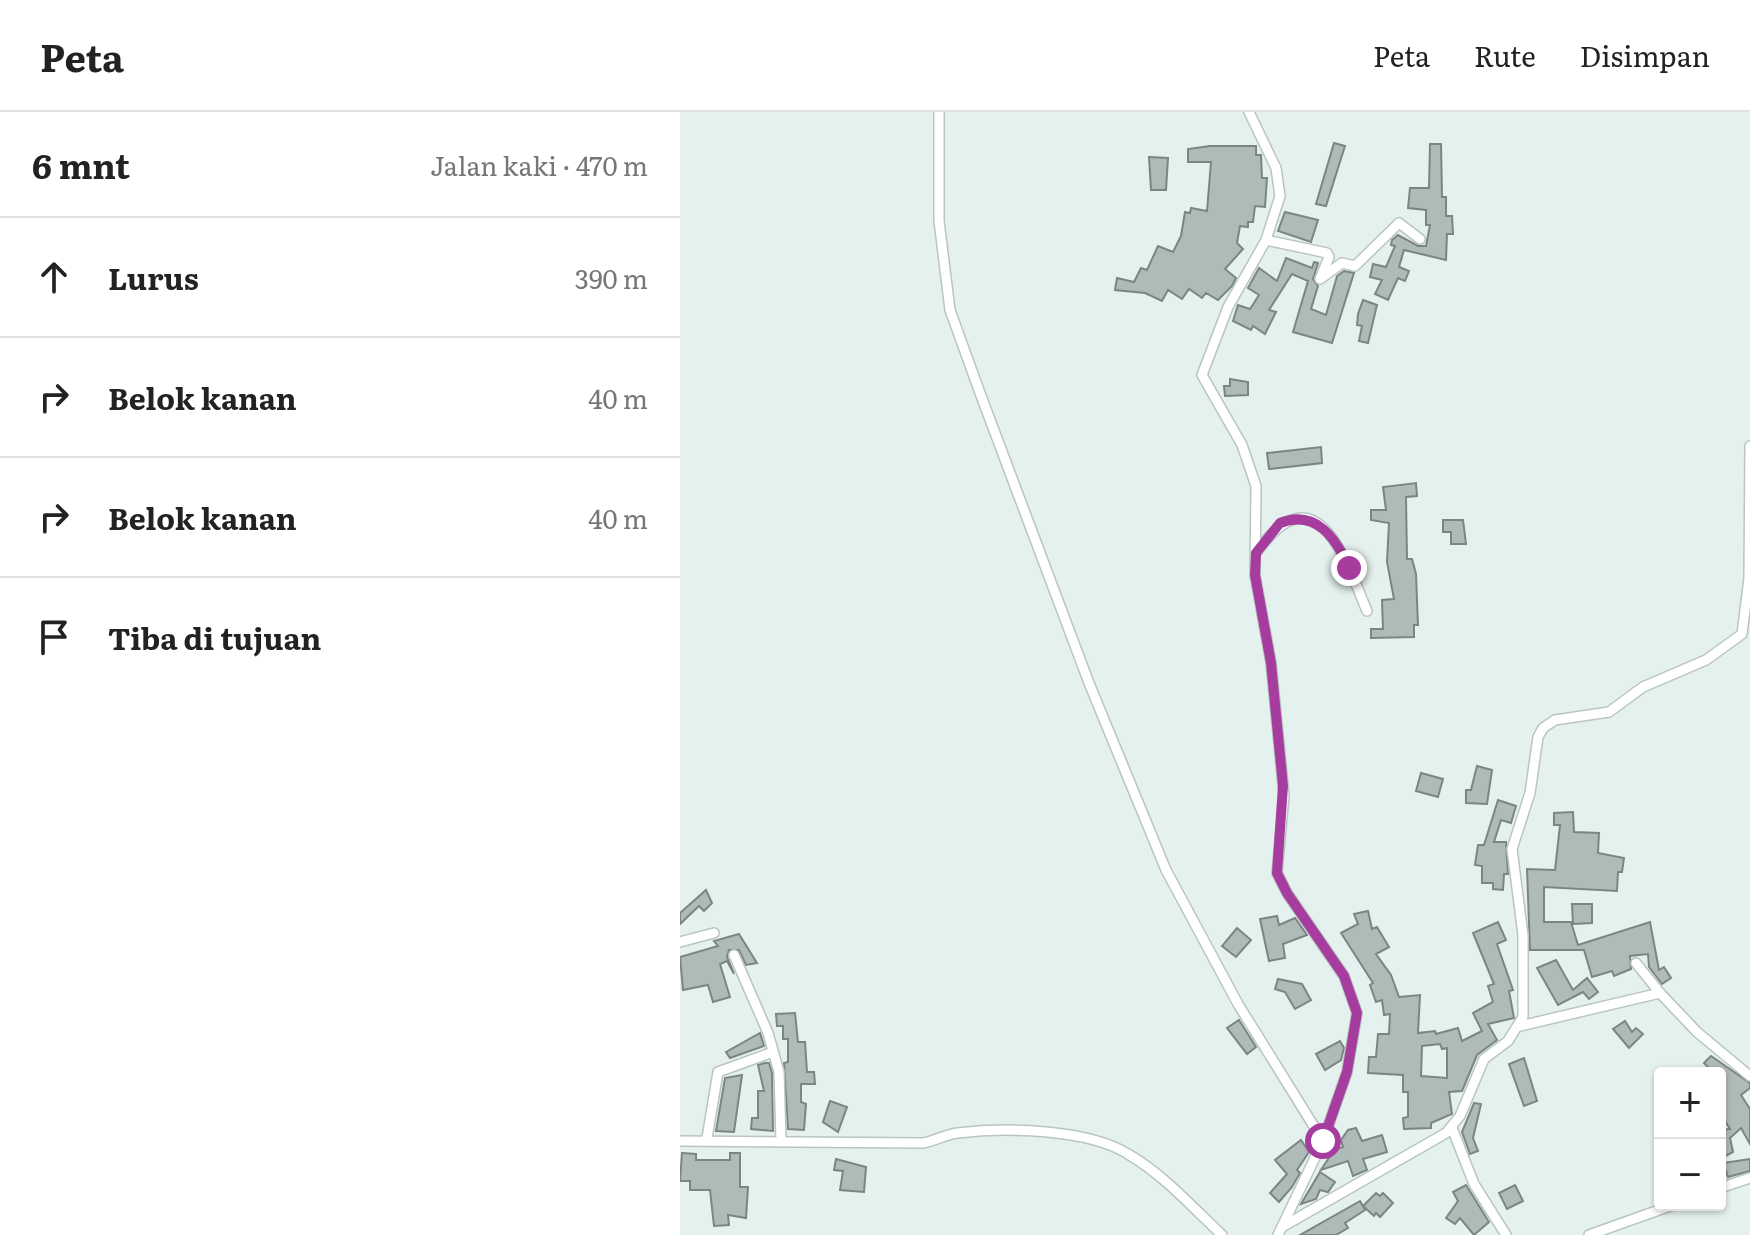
<!DOCTYPE html>
<html lang="id">
<meta charset="utf-8">
<style>
:root{--surface:#fff;--page:#f2f2f2;--text:#222;--muted:#767676;--line:#e0e0e0}
body{margin:0;font-family:Literata,serif;background:var(--page);color:var(--text)}
.controls{position:absolute;right:24px;bottom:24px;display:grid;overflow:hidden;border-radius:8px;box-shadow:0 2px 6px #0004}
.controls button{width:72px;height:72px;display:grid;place-items:center;padding:0;border:0;border-bottom:2px solid var(--line);background:var(--surface);color:var(--text);font:40px sans-serif}
.stop{position:absolute;width:24px;height:24px;margin:-18px;border:6px solid #a63c9e;border-radius:50%;background:#fff}
.stop.end{background:#a63c9e;border-color:#fff;box-shadow:0 2px 8px #0008}
.list{margin:0;padding:0;list-style:none}
h2{display:flex;justify-content:space-between;align-items:center;height:104px;margin:0;padding:0 32px;font-size:34px}
h2 small{font-size:26px;font-weight:400;color:var(--muted)}
.list li{display:grid;grid-template-columns:52px 1fr auto;gap:24px;align-items:center;box-sizing:border-box;height:120px;padding:0 32px;border-top:2px solid var(--line)}
.list b{display:block;font-size:30px;white-space:nowrap}
.list em{font-size:26px;font-style:normal;color:var(--muted)}
.icon{flex:none;width:44px;height:44px;fill:none;stroke:currentColor;stroke-width:2;stroke-linecap:round;stroke-linejoin:round}
.map{position:relative;flex:none;width:1070px;height:1123px;overflow:hidden}
header{display:flex;align-items:center;gap:48px;box-sizing:border-box;height:112px;padding:0 40px;background:var(--surface);border-bottom:2px solid var(--line)}
header strong{font-size:38px}
nav{display:flex;gap:44px;margin-inline-start:auto;font-size:28px}
main{display:flex}
aside{flex:1;background:var(--surface)}
.map>svg:first-child{display:block}
</style>
<header>
<strong>Peta</strong>
<nav><a>Peta</a><a>Rute</a><a>Disimpan</a></nav>
</header>
<main>
<aside>
<h2>6 mnt<small>Jalan kaki · 470 m</small></h2>
<ul class="list">
<li><svg class="icon" aria-label="ahead" viewBox="0 0 24 24"><path d="M12 20V5M6 11l6-6 6 6"/></svg><div><b>Lurus</b></div><em>390 m</em></li>
<li><svg class="icon" aria-label="right" viewBox="0 0 24 24"><path d="M7 20v-9h11M14 6l5 5-5 5"/></svg><div><b>Belok kanan</b></div><em>40 m</em></li>
<li><svg class="icon" aria-label="right" viewBox="0 0 24 24"><path d="M7 20v-9h11M14 6l5 5-5 5"/></svg><div><b>Belok kanan</b></div><em>40 m</em></li>
<li><svg class="icon" aria-label="arrive" viewBox="0 0 24 24"><path d="M6 21V4h12l-3 4 3 4H6"/></svg><div><b>Tiba di tujuan</b></div></li>
</ul>
</aside>
<div class="map">
<svg width="1070" height="1123" viewBox="0 0 1070 1123">
<rect width="100%" height="100%" fill="#e4f1ee"/>
<g fill="#afbbb8" stroke="#7b8684" stroke-width="2" fill-rule="evenodd">
<polygon points="654,31 665,34 646,94 636,92"/>
<polygon points="750,32 761,32 762,85 766,85 766,104 772,104 773,122 767,122 766,148 724,138 719,155 729,159 725,169 718,166 708,188 695,182 702,168 690,165 693,152 706,155 715,134 711,133 712,128 718,123 738,134 746,134 750,113 746,113 746,98 728,96 730,76 749,76"/>
<polygon points="530,34 576,34 576,43 581,43 582,66 587,66 585,95 575,94 573,110 568,110 568,115 560,114 557,131 563,137 545,157 556,166 552,174 538,188 526,181 522,186 509,177 502,187 488,178 482,189 465,181 435,178 437,166 454,170 461,156 467,158 478,134 493,140 501,124 505,100 510,101 511,96 527,99 531,50 508,50 508,37"/>
<polygon points="469,45 488,46 486,78 471,78"/>
<polygon points="605,100 638,108 631,130 598,119"/>
<polygon points="606,146 632,156 634,150 638,151 633,167 638,174 631,197 646,203 657,164 664,159 674,161 652,231 613,220 628,169 612,162 589,198 596,200 585,222 573,214 571,218 553,209 558,193 570,197 579,183 568,176 579,156 597,169"/>
<polygon points="683,188 697,193 688,231 679,229 682,214 677,213 678,202"/>
<polygon points="550,267 568,270 568,283 545,284 544,274 550,274"/>
<polygon points="641,335 642,351 589,357 587,341"/>
<polygon points="736,371 737,384 726,385 727,447 732,447 736,462 738,513 734,513 734,525 691,526 691,517 703,517 702,488 714,487 707,450 709,411 691,408 691,398 706,398 703,375"/>
<polygon points="763,408 783,408 786,432 771,432 771,420 763,420"/>
<polygon points="797,654 812,658 807,692 786,691 786,678 791,678"/>
<polygon points="741,661 763,667 758,685 736,679"/>
<polygon points="818,688 836,694 831,711 821,708 814,730 826,730 828,762 824,762 823,778 813,777 813,771 802,771 802,754 795,753 798,733 804,733"/>
<polygon points="893,700 894,720 919,721 918,741 944,746 942,760 938,760 937,779 864,775 864,810 891,810 898,833 970,810 979,858 984,855 991,866 982,872 969,855 968,842 950,844 951,857 934,864 932,859 912,865 904,838 850,838 847,757 875,758 880,713 874,713 874,701"/>
<polygon points="26,778 32,791 24,799 19,794 0,812 0,801"/>
<polygon points="892,792 912,792 912,811 893,812"/>
<path d="M688 799 692 817 697 815 709 835 696 842 711 863 719 885 740 883 738 921 755 919 756 922 778 916 782 929 802 919 793 901 813 890 808 874 814 872 793 821 818 810 826 828 817 832 833 878 829 879 834 906 808 912 817 928 797 943 782 979 769 980 772 1002 751 1011V1016L724 1017 723 1006 728 1005V980H723V963L688 961 689 945H696L698 922H709L710 902 704 903 702 888 696 890 690 873 693 871 661 821 678 812 674 802ZM760 932 762 937 767 936V966L741 964 742 934Z"/>
<polygon points="597,804 599,813 615,806 627,823 603,832 605,846 589,849 580,807"/>
<polygon points="557,816 571,828 556,845 542,834"/>
<polygon points="59,822 77,851 66,853 59,838 49,838 47,845 54,862 47,849 40,852 50,885 33,890 28,873 3,878 0,845 38,834 34,829"/>
<polygon points="876,848 893,878 907,866 918,880 909,887 903,880 878,893 857,856"/>
<polygon points="598,867 622,872 631,888 615,897 605,880 595,877"/>
<polygon points="115,901 118,930 125,930 127,960 134,960 135,972 121,972 121,990 126,992 124,1018 108,1017 104,951 108,950 108,927 103,927 103,914 97,914 96,902"/>
<polygon points="559,908 576,935 567,942 547,916"/>
<polygon points="945,909 952,920 956,916 963,922 949,936 933,917"/>
<polygon points="80,921 84,934 50,946 46,940"/>
<polygon points="660,929 664,936 661,948 645,958 636,942"/>
<polygon points="1031,944 1070,971 1070,976 1061,983 1070,997 1070,1032 1061,1016 1050,1026 1053,1040 1040,1047 1040,1018 1050,1017 1040,1001 1040,992 1044,990 1040,984 1040,961 1034,961 1024,951"/>
<polygon points="844,946 857,989 844,994 829,952"/>
<polygon points="85,951 89,951 92,961 93,1019 71,1017 72,1006 78,1006 78,979 84,979 78,953"/>
<polygon points="62,963 54,1020 36,1019 45,966"/>
<polygon points="150,989 167,995 158,1020 143,1010"/>
<polygon points="794,991 801,992 793,1026 798,1039 790,1042 782,1020"/>
<polygon points="676,1016 682,1029 702,1023 707,1040 683,1047 687,1058 673,1064 668,1049 641,1058 654,1038 663,1035 661,1028 668,1018"/>
<polygon points="621,1028 629,1040 617,1058 620,1061 612,1075 599,1090 590,1081 607,1062 595,1048"/>
<polygon points="2,1041 16,1042 16,1048 50,1048 50,1041 60,1041 60,1075 68,1075 66,1106 48,1103 49,1113 34,1114 30,1078 10,1078 10,1069 0,1069"/>
<polygon points="156,1047 186,1055 184,1080 160,1078 163,1059 154,1058"/>
<polygon points="1070,1047 1070,1059 1048,1065 1043,1051"/>
<polygon points="640,1060 655,1070 648,1080 640,1078 636,1087 621,1092"/>
<polygon points="786,1073 809,1110 794,1123 780,1106 775,1112 766,1106 778,1089 773,1080"/>
<polygon points="835,1073 843,1089 827,1097 819,1081"/>
<polygon points="696,1081 700,1084 703,1081 713,1091 700,1105 696,1101 694,1104 683,1094"/>
<polygon points="680,1089 685,1098 665,1111 668,1116 656,1123 620,1123"/>
</g>
<g fill="none" stroke-linecap="round" stroke-linejoin="round">
<g stroke="#b8c5c2" stroke-width="12">
<g id="minor">
<polyline points="259,0 259,109 270,198 300,281 409,571 486,758 558,892 643,1029"/>
<polyline points="569,0 596,56 600,84 586,128 548,195 522,263 562,333 576,374 575,463 591,551 604,683 597,761 607,781 664,864 677,901 667,960 643,1029 598,1123"/>
<polyline points="586,128 647,141 649,145 640,167 662,151 675,154 719,111 740,127"/>
<path d="M576 441C636 356 665 446 687 499"/>
<polyline points="0,830 34,821"/>
<polyline points="54,843 88,921 99,960 101,1028"/>
<polyline points="956,851 980,881"/>
<polyline points="840,914 980,881 1017,920 1070,964"/>
<polyline points="772,1016 794,1072 826,1123"/>
<polyline points="27,1026 38,960 93,940"/>
<path d="M0 1029 243 1031C255 1029 266 1022 278 1021 325 1015 408 1017 448 1042 484 1063 512 1095 542 1123"/>
<polyline points="1040,1076 1070,1066"/>
<polyline points="602,1115 766,1021 780,1004 804,947 828,929 843,905 843,823 832,737 850,681 858,625 863,616 875,608 929,600 963,575 1026,548 1062,522 1069,466 1070,334"/>
<polyline points="909,1123 993,1093"/>
</g>
</g>
<use href="#minor" stroke="#fff" stroke-width="9"/>
</g>
<g fill="none" stroke-linecap="round" stroke-linejoin="round">
<path stroke="#a63c9e" stroke-width="10" d="M643 1029 667 960 677 901 664 864 607 781 597 761 603 674 591 551 575 463 576 441 600 411C636 397 656 426 669 456"/>
</g>
</svg>
<div class="controls">
<button>+</button>
<button>−</button>
</div>
<div class="stop" style="left:643px;top:1029px"></div>
<div class="stop end" style="left:669px;top:456px"></div>
</div>
</main>
